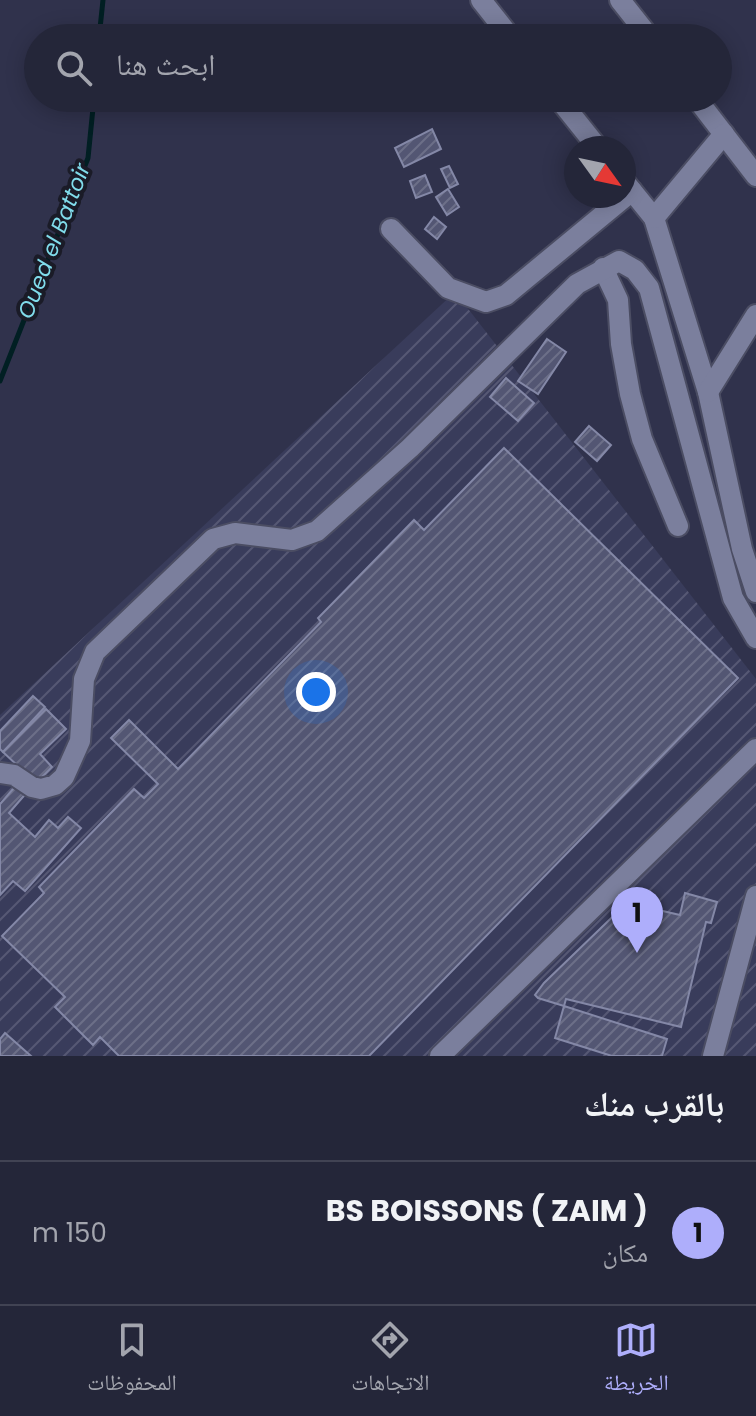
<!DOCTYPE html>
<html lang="ar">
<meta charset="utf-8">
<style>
:root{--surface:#242639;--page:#303244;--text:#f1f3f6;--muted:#a3a5ae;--line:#414353;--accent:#aeaefb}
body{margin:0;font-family:Poppins,"Noto Naskh Arabic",sans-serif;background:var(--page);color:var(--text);direction:rtl}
.compass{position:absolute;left:564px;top:136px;width:72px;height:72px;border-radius:50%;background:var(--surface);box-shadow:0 4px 20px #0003;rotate:123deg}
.you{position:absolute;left:316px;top:692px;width:28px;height:28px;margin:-20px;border:6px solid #fff;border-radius:50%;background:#1a73e8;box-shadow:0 0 0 12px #1a73e833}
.badge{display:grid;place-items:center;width:52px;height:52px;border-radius:50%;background:var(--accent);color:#111;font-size:26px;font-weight:700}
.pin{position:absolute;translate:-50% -66px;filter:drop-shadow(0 2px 4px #0008)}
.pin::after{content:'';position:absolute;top:42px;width:28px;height:24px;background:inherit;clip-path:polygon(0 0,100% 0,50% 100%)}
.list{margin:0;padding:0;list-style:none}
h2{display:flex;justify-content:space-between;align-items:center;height:104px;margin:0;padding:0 32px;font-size:34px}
h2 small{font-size:26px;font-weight:400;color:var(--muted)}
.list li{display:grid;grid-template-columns:52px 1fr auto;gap:24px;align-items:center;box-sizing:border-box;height:144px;padding:0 32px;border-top:2px solid var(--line)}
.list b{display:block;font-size:30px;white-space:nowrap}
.list p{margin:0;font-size:26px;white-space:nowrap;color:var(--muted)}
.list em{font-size:26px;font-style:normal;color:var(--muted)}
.icon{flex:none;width:44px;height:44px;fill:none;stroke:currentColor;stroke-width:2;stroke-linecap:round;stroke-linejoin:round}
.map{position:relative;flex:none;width:756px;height:1056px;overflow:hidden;direction:ltr}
.search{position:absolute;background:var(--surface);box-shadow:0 4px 20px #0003;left:24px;right:24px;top:24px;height:88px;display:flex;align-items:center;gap:20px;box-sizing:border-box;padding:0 28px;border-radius:44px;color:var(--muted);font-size:30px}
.sheet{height:248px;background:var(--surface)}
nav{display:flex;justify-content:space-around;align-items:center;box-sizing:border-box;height:112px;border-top:2px solid var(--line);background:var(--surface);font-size:22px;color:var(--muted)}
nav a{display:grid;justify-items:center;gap:4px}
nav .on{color:var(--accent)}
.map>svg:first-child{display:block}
</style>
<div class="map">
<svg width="756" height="1056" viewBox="0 0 756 1056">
<defs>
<pattern id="industrial-furrows" width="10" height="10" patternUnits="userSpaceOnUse" patternTransform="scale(2)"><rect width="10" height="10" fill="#393c5b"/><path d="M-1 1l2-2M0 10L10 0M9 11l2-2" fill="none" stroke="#565874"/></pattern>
<pattern id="building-hatch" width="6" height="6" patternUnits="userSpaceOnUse" patternTransform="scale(2)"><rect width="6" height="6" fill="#535673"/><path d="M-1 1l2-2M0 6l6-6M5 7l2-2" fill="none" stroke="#6c6f88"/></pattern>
</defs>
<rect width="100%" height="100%" fill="#30324c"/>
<polygon fill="url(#industrial-furrows)" points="455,292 756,679 756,1056 0,1056 0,715"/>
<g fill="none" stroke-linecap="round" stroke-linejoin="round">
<g stroke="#011f23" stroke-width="5">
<polyline points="99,38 103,0"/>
<polyline points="0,381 88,158 94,98"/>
</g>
</g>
<g fill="url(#building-hatch)" stroke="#8488a7" stroke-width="2">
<polygon points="432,129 441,149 404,167 395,148"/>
<polygon points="449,166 458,184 450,188 441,169"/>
<polygon points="425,175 432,192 416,198 410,181"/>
<polygon points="448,189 459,207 447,215 436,197"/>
<polygon points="434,217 446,227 437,239 425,229"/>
<polygon points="547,339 566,352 538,394 518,381"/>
<polygon points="506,378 534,403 518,421 490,397"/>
<polygon points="589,426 611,445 597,461 575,442"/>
<polygon points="504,448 738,678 369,1056 119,1056 100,1037 93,1045 55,1007 65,997 2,936 44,893 39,887 134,789 144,798 158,784 111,738 129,720 178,769 321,622 318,618 414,520 424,530"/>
<polygon points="33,696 45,707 3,752 0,749 0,731"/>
<polygon points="46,709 66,729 40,754 52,767 36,783 3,752"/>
<polygon points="19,782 28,791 9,813 35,837 49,820 58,828 68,817 81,828 25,891 13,881 0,895 0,804"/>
<polygon points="685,893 717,902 711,923 706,922 681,1027 566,999 564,1006 538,998 535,995 544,983 632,898 637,905 680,915"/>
<polygon points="564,1006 667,1039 662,1056 612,1056 555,1038"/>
<polygon points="5,1033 31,1056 0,1056 0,1039"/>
</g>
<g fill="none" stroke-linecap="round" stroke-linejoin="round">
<g stroke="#4b4d63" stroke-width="24">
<g id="minor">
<polyline points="481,0 511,38"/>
<polyline points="620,0 650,38"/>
<polyline points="558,98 598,148"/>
<polyline points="696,98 756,176"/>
<polyline points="624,181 654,218 708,392 742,549 756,592"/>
<polyline points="654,218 724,134"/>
<polyline points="391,229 448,288 486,302 506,295 632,191"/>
<polyline points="603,268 618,300 621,344 630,394 642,439 678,526"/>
<polyline points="708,392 756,315"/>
<polyline points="0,773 14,775 32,787 41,789 55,785 64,777 80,741 84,679 95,652 213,539 235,533 292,540 317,531 410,448 577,284 619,261 635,270 649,288 733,598 756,638"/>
<polyline points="440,1056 756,749"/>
<polyline points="713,1056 756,896"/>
</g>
</g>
<use href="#minor" stroke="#7b7f9d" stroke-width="20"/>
</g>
<g text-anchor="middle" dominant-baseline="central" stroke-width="8" stroke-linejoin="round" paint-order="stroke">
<g font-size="22" font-style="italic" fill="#80dceb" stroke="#1a1b27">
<text transform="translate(54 241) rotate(-69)">Oued el Battoir</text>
</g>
</g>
</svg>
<svg class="compass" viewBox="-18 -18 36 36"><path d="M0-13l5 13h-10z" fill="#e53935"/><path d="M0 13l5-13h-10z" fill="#a3a5ae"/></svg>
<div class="you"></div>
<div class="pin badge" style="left:637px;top:953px">1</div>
<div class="search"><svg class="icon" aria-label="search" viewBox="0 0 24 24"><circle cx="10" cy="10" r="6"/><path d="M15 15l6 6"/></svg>ابحث هنا</div>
</div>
<section class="sheet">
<h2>بالقرب منك<small></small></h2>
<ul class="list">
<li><span class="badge">1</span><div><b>BS BOISSONS ( ZAIM )</b><p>مكان</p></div><em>150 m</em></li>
</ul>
</section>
<nav>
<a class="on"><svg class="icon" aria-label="map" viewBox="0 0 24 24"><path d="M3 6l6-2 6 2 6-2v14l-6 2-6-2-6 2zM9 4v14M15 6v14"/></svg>الخريطة</a>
<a><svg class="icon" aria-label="directions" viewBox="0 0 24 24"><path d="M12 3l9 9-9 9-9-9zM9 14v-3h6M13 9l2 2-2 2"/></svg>الاتجاهات</a>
<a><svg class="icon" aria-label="saved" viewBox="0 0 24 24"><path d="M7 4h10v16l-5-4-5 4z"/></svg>المحفوظات</a>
</nav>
